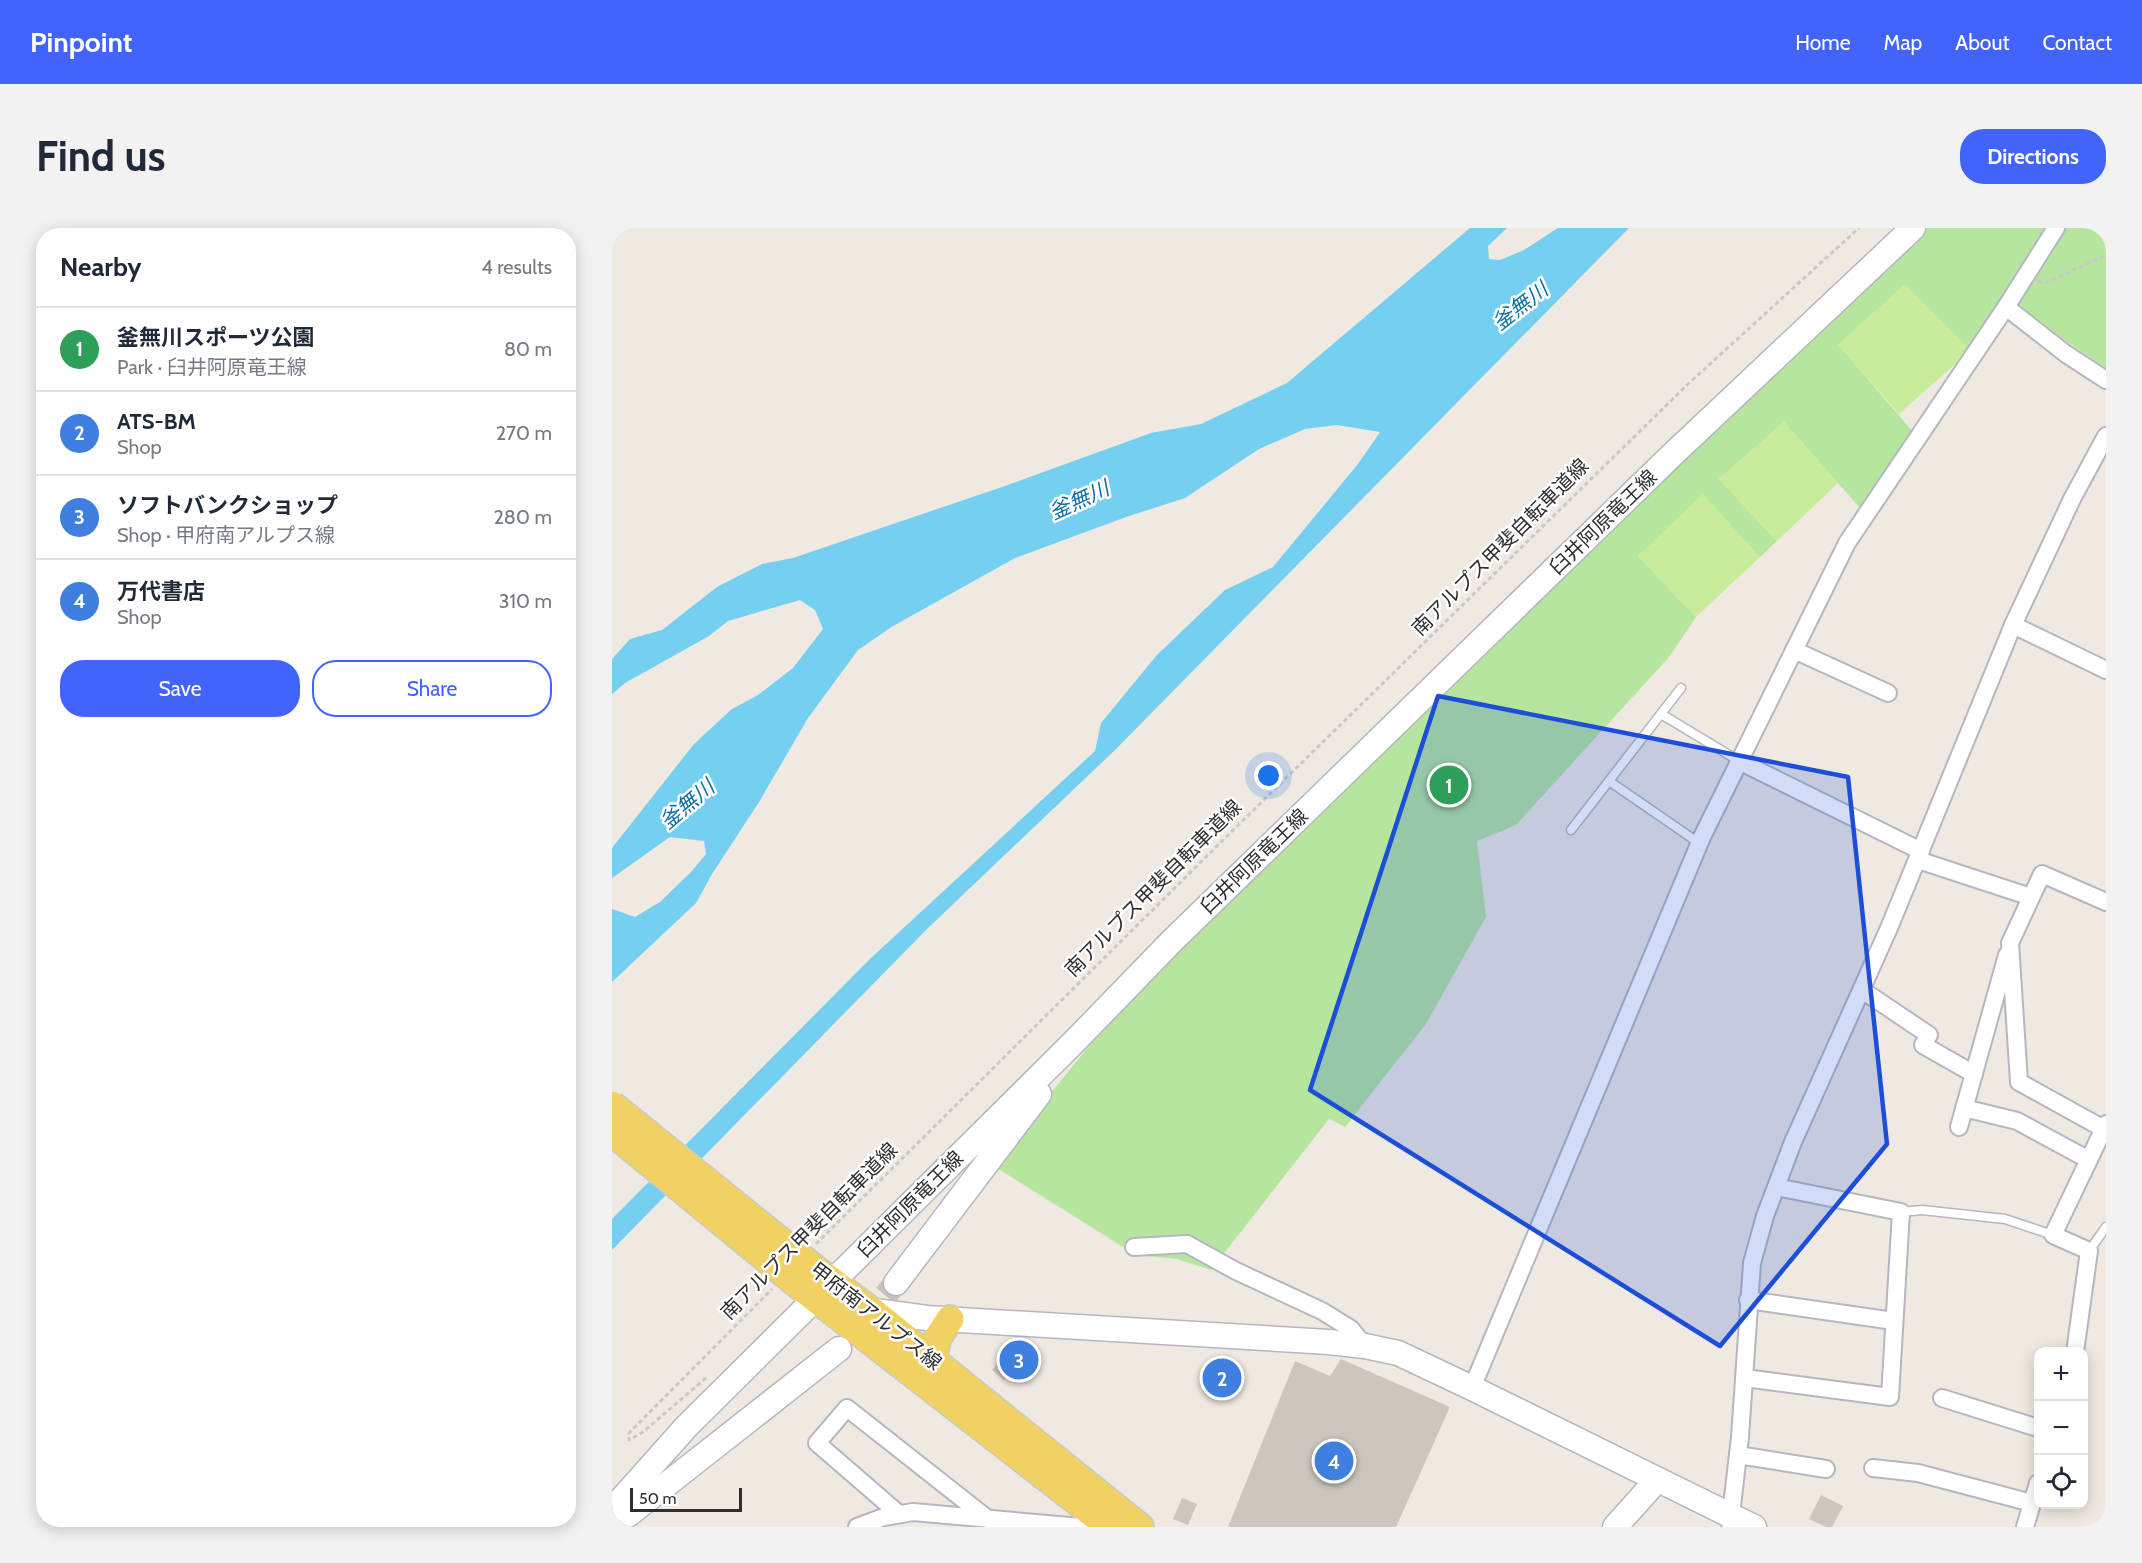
<!DOCTYPE html>
<meta charset="utf-8">
<style>
:root{--surface:#fff;--page:#f2f2f3;--text:#1f2937;--muted:#747a83;--line:#e0e1e3;--accent:#4264fb}
body{margin:0;font-family:Cabin,"Noto Sans JP",sans-serif;background:var(--page);color:var(--text)}
.controls{position:absolute;right:18px;bottom:18px;display:grid;overflow:hidden;border-radius:12px;box-shadow:0 3px 15px #0003}
.controls button{width:54px;height:54px;display:grid;place-items:center;padding:0;border:0;border-bottom:2px solid var(--line);background:var(--surface);color:var(--text);font:30px sans-serif}
.scale{position:absolute;left:18px;bottom:15px;width:112px;box-sizing:border-box;padding-left:6px;border:3px solid #2e2e2e;border-top:0;font-size:16px;line-height:21px;white-space:nowrap;color:#2e2e2e;-webkit-text-stroke:4px #fff;paint-order:stroke}
.you{position:absolute;left:657px;top:548px;width:21px;height:21px;margin:-15px;border:4px solid #fff;border-radius:50%;background:#1a73e8;box-shadow:0 0 0 9px #1a73e833}
.badge{display:grid;place-items:center;width:39px;height:39px;border-radius:50%;background:var(--accent);color:#fff;font-size:20px;font-weight:700}
.pin{position:absolute;translate:-50% -50%;border:3px solid #fff;box-shadow:0 2px 6px #0006}
.list{margin:0;padding:0;list-style:none}
h2{display:flex;justify-content:space-between;align-items:center;height:78px;margin:0;padding:0 24px;font-size:26px}
h2 small{font-size:20px;font-weight:400;color:var(--muted)}
.list li{display:grid;grid-template-columns:39px 1fr auto;gap:18px;align-items:center;box-sizing:border-box;height:84px;padding:0 24px;border-top:2px solid var(--line)}
.list b{display:block;font-size:22px;white-space:nowrap}
.list p{margin:0;font-size:20px;white-space:nowrap;color:var(--muted)}
.list em{font-size:20px;font-style:normal;color:var(--muted)}
.actions{display:flex;gap:12px;padding:18px 24px}
.actions a{flex:1;padding:14px 0;border:2px solid var(--accent);border-radius:24px;text-align:center;font-size:21px;color:var(--accent)}
.actions .main{background:var(--accent);color:#fff}
.icon{flex:none;width:33px;height:33px;fill:none;stroke:currentColor;stroke-width:2;stroke-linecap:round;stroke-linejoin:round}
.map{position:relative;flex:none;width:1494px;height:1299px;overflow:hidden;border-radius:24px}
header{display:flex;align-items:center;gap:36px;box-sizing:border-box;height:84px;padding:0 30px;background:var(--accent);color:#fff}
header strong{font-size:28px}
nav{display:flex;gap:33px;margin-inline-start:auto;font-size:21px}
.intro{display:flex;align-items:center;justify-content:space-between;box-sizing:border-box;height:144px;padding:0 36px}
h1{margin:0;font-size:42px}
.button{padding:15px 27px;border-radius:24px;background:var(--accent);color:#fff;font-size:21px;font-weight:700}
main{display:flex;gap:36px;padding:0 36px}
aside{flex:1;background:var(--surface);border-radius:24px;box-shadow:0 3px 15px #0003}
.map>svg:first-child{display:block}
</style>
<header>
<strong>Pinpoint</strong>
<nav><a>Home</a><a>Map</a><a>About</a><a>Contact</a></nav>
</header>
<div class="intro"><h1>Find us</h1><a class="button">Directions</a></div>
<main>
<aside>
<h2>Nearby<small>4 results</small></h2>
<ul class="list">
<li><span class="badge" style="background:#2e9e5b">1</span><div><b>釜無川スポーツ公園</b><p>Park · 臼井阿原竜王線</p></div><em>80 m</em></li>
<li><span class="badge" style="background:#3f7fe0">2</span><div><b>ATS-BM</b><p>Shop</p></div><em>270 m</em></li>
<li><span class="badge" style="background:#3f7fe0">3</span><div><b>ソフトバンクショップ</b><p>Shop · 甲府南アルプス線</p></div><em>280 m</em></li>
<li><span class="badge" style="background:#3f7fe0">4</span><div><b>万代書店</b><p>Shop</p></div><em>310 m</em></li>
</ul>
<div class="actions"><a class="main">Save</a><a>Share</a></div>
</aside>
<div class="map">
<svg width="1494" height="1299" viewBox="0 0 1494 1299">
<rect width="100%" height="100%" fill="#efe9e1"/>
<polygon fill="#b6e59e" points="1314,0 1494,0 1494,140 1392,71 1359,122 1226,116 1301,204 1249,281 1172,194 1107,251 1165,313 1148,329 1091,267 1026,328 1084,389 1057,429 904,597 865,613 874,689 814,796 733,899 717,891 599,1042 565,1031 524,1027 385,940 420,888 496,795 773,517"/>
<g fill="#c9ec9a">
<polygon points="1293,56 1359,122 1287,186 1226,116"/>
<polygon points="1172,194 1226,255 1165,313 1107,251"/>
<polygon points="1091,266 1148,329 1084,389 1026,328"/>
</g>
<polygon fill="#75cff0" points="858,0 895,0 876,18 877,31 888,32 912,22 946,0 1017,0 503,522 315,701 0,1022 0,991 258,731 483,523 489,495 545,427 613,362 661,339 746,236 768,204 725,197 693,201 647,221 573,270 514,289 403,330 281,398 246,422 196,490 147,574 100,646 84,675 0,754 0,681 23,689 48,674 80,643 94,626 92,613 58,609 0,650 0,620 82,516 120,481 146,467 181,440 211,401 203,382 188,372 116,393 97,408 13,455 0,466 0,431 18,411 50,402 105,359 150,336 181,330 390,259 539,205 589,196 675,155"/>
<g fill="#cbc7bf">
<polygon points="404,1114 416,1124 392,1152 380,1142"/>
<polygon points="729,1131 838,1179 784,1299 616,1299 683,1133 718,1148"/>
<polygon points="1209,1267 1231,1278 1220,1299 1214,1299 1197,1291"/>
<polygon points="570,1270 585,1276 576,1297 561,1291"/>
</g>
<g fill="none" stroke-linecap="round" stroke-linejoin="round">
<polyline stroke="#c8c4bd" stroke-width="24" stroke-dasharray="24 12" stroke-linecap="butt" points="250,1095 284,1055"/>
<g stroke="#b4b7c1" stroke-width="11">
<g id="lane">
<polyline points="1049,486 1127,533"/>
<polyline points="997,553 1087,615"/>
<polyline points="959,602 1069,460"/>
<polyline points="1289,984 1310,982 1393,991 1441,1007"/>
<polyline points="1477,1023 1494,999"/>
</g>
</g>
<g stroke="#b4b7c1" stroke-width="20">
<g id="street">
<polyline points="1394,79 1454,126 1494,152"/>
<polyline points="1401,397 1494,442"/>
<polyline points="1182,422 1276,465"/>
<polyline points="1127,533 1309,623"/>
<polyline points="1306,632 1419,669"/>
<polyline points="1250,762 1317,807 1311,817 1362,846"/>
<polyline points="1352,880 1405,893 1477,932"/>
<polyline points="1347,899 1395,727"/>
<polyline points="1492,901 1407,854 1398,715 1430,646 1494,674"/>
<polyline points="522,1019 575,1016 624,1043 710,1083 739,1101 753,1118"/>
<polyline points="1136,1072 1282,1093"/>
<polyline points="1463,1124 1477,1023 1441,1007 1494,896"/>
<polyline points="1133,1150 1278,1169 1289,984 1164,959"/>
<polyline points="860,1160 1090,609 1235,315 1394,79 1444,0"/>
<polyline points="1330,1170 1426,1200"/>
<polyline points="1126,1227 1214,1241"/>
<polyline points="1261,1240 1306,1245 1420,1275"/>
<polyline points="287,1286 205,1215 235,1180 376,1291"/>
<polyline points="1118,1295 1128,1209 1140,1035 1153,988 1181,914 1277,700 1401,397 1460,271 1494,208"/>
<polyline points="245,1299 272,1289 301,1284 469,1299"/>
<polyline points="1413,1299 1426,1255"/>
</g>
</g>
<g stroke="#b4b7c1" stroke-width="27">
<g id="secondary">
<polyline points="284,1055 427,866"/>
<polyline points="256,1082 315,1090 717,1114 753,1118 786,1125 860,1160 1142,1299"/>
<polyline points="0,1282 74,1199 462,814 560,713 1059,228 1301,0"/>
<polyline points="0,1293 7,1292 17,1286 227,1121"/>
<polyline points="1003,1299 1045,1252"/>
</g>
</g>
<g stroke="#c9c9c9" stroke-width="30">
<g id="primary">
<polyline points="202,1040 261,1084 528,1299"/>
<polyline points="185,1056 498,1299"/>
<polyline points="321,1133 325,1111 338,1091"/>
</g>
</g>
<g stroke="#c9c9c9" stroke-width="3" stroke-dasharray="4.5 3" stroke-linecap="butt">
<polyline points="1426,53 1431,55 1440,52 1494,27"/>
<polyline points="204,1016 616,607 1075,157 1247,0"/>
<polyline points="94,1150 31,1204 17,1212 17,1205 160,1061"/>
</g>
<use href="#lane" stroke="#fff" stroke-width="8"/>
<use href="#street" stroke="#fff" stroke-width="16"/>
<use href="#secondary" stroke="#fff" stroke-width="24"/>
<use href="#primary" stroke="#f2d163" stroke-width="27"/>
<g stroke="#c9c9c9" stroke-width="30" stroke-linecap="butt">
<g id="primary-bridge">
<polyline points="0,877 202,1040"/>
<polyline points="0,904 185,1056"/>
</g>
</g>
<use href="#primary-bridge" stroke="#f2d163" stroke-width="27"/>
</g>
<path fill="#1d4ed8" fill-opacity="0.2" stroke="#1d4ed8" stroke-width="4.5" stroke-linejoin="round" d="M826 468 1236 549 1275 916 1108 1118 698 862Z"/>
<g text-anchor="middle" dominant-baseline="central" stroke-width="5" stroke-linejoin="round" paint-order="stroke">
<g font-size="20" fill="#2e2e2e" stroke="#fff">
<text transform="translate(991 294) rotate(-44)">臼井阿原竜王線</text>
<text transform="translate(888 319) rotate(-45)">南アルプス甲斐自転車道線</text>
<text transform="translate(642 633) rotate(-44)">臼井阿原竜王線</text>
<text transform="translate(541 660) rotate(-45)">南アルプス甲斐自転車道線</text>
<text transform="translate(298 976) rotate(-45)">臼井阿原竜王線</text>
<text transform="translate(197 1003) rotate(-45)">南アルプス甲斐自転車道線</text>
<text transform="translate(264 1088) rotate(38)">甲府南アルプス線</text>
</g>
<g font-size="21" font-style="italic" fill="#0d6fa3" stroke="#fff">
<text transform="translate(908 78) rotate(-38)">釜無川</text>
<text transform="translate(467 272) rotate(-25)">釜無川</text>
<text transform="translate(75 576) rotate(-40)">釜無川</text>
</g>
</g>
</svg>
<div class="controls">
<button>+</button>
<button>−</button>
<button><svg class="icon" aria-label="locate" viewBox="0 0 24 24"><circle cx="12" cy="12" r="6"/><path d="M12 2v4M12 18v4M2 12h4M18 12h4"/></svg></button>
</div>
<div class="scale">50 m</div>
<div class="you"></div>
<div class="pin badge" style="left:837px;top:557px;background:#2e9e5b">1</div>
<div class="pin badge" style="left:610px;top:1150px;background:#3f7fe0">2</div>
<div class="pin badge" style="left:407px;top:1132px;background:#3f7fe0">3</div>
<div class="pin badge" style="left:722px;top:1233px;background:#3f7fe0">4</div>
</div>
</main>
